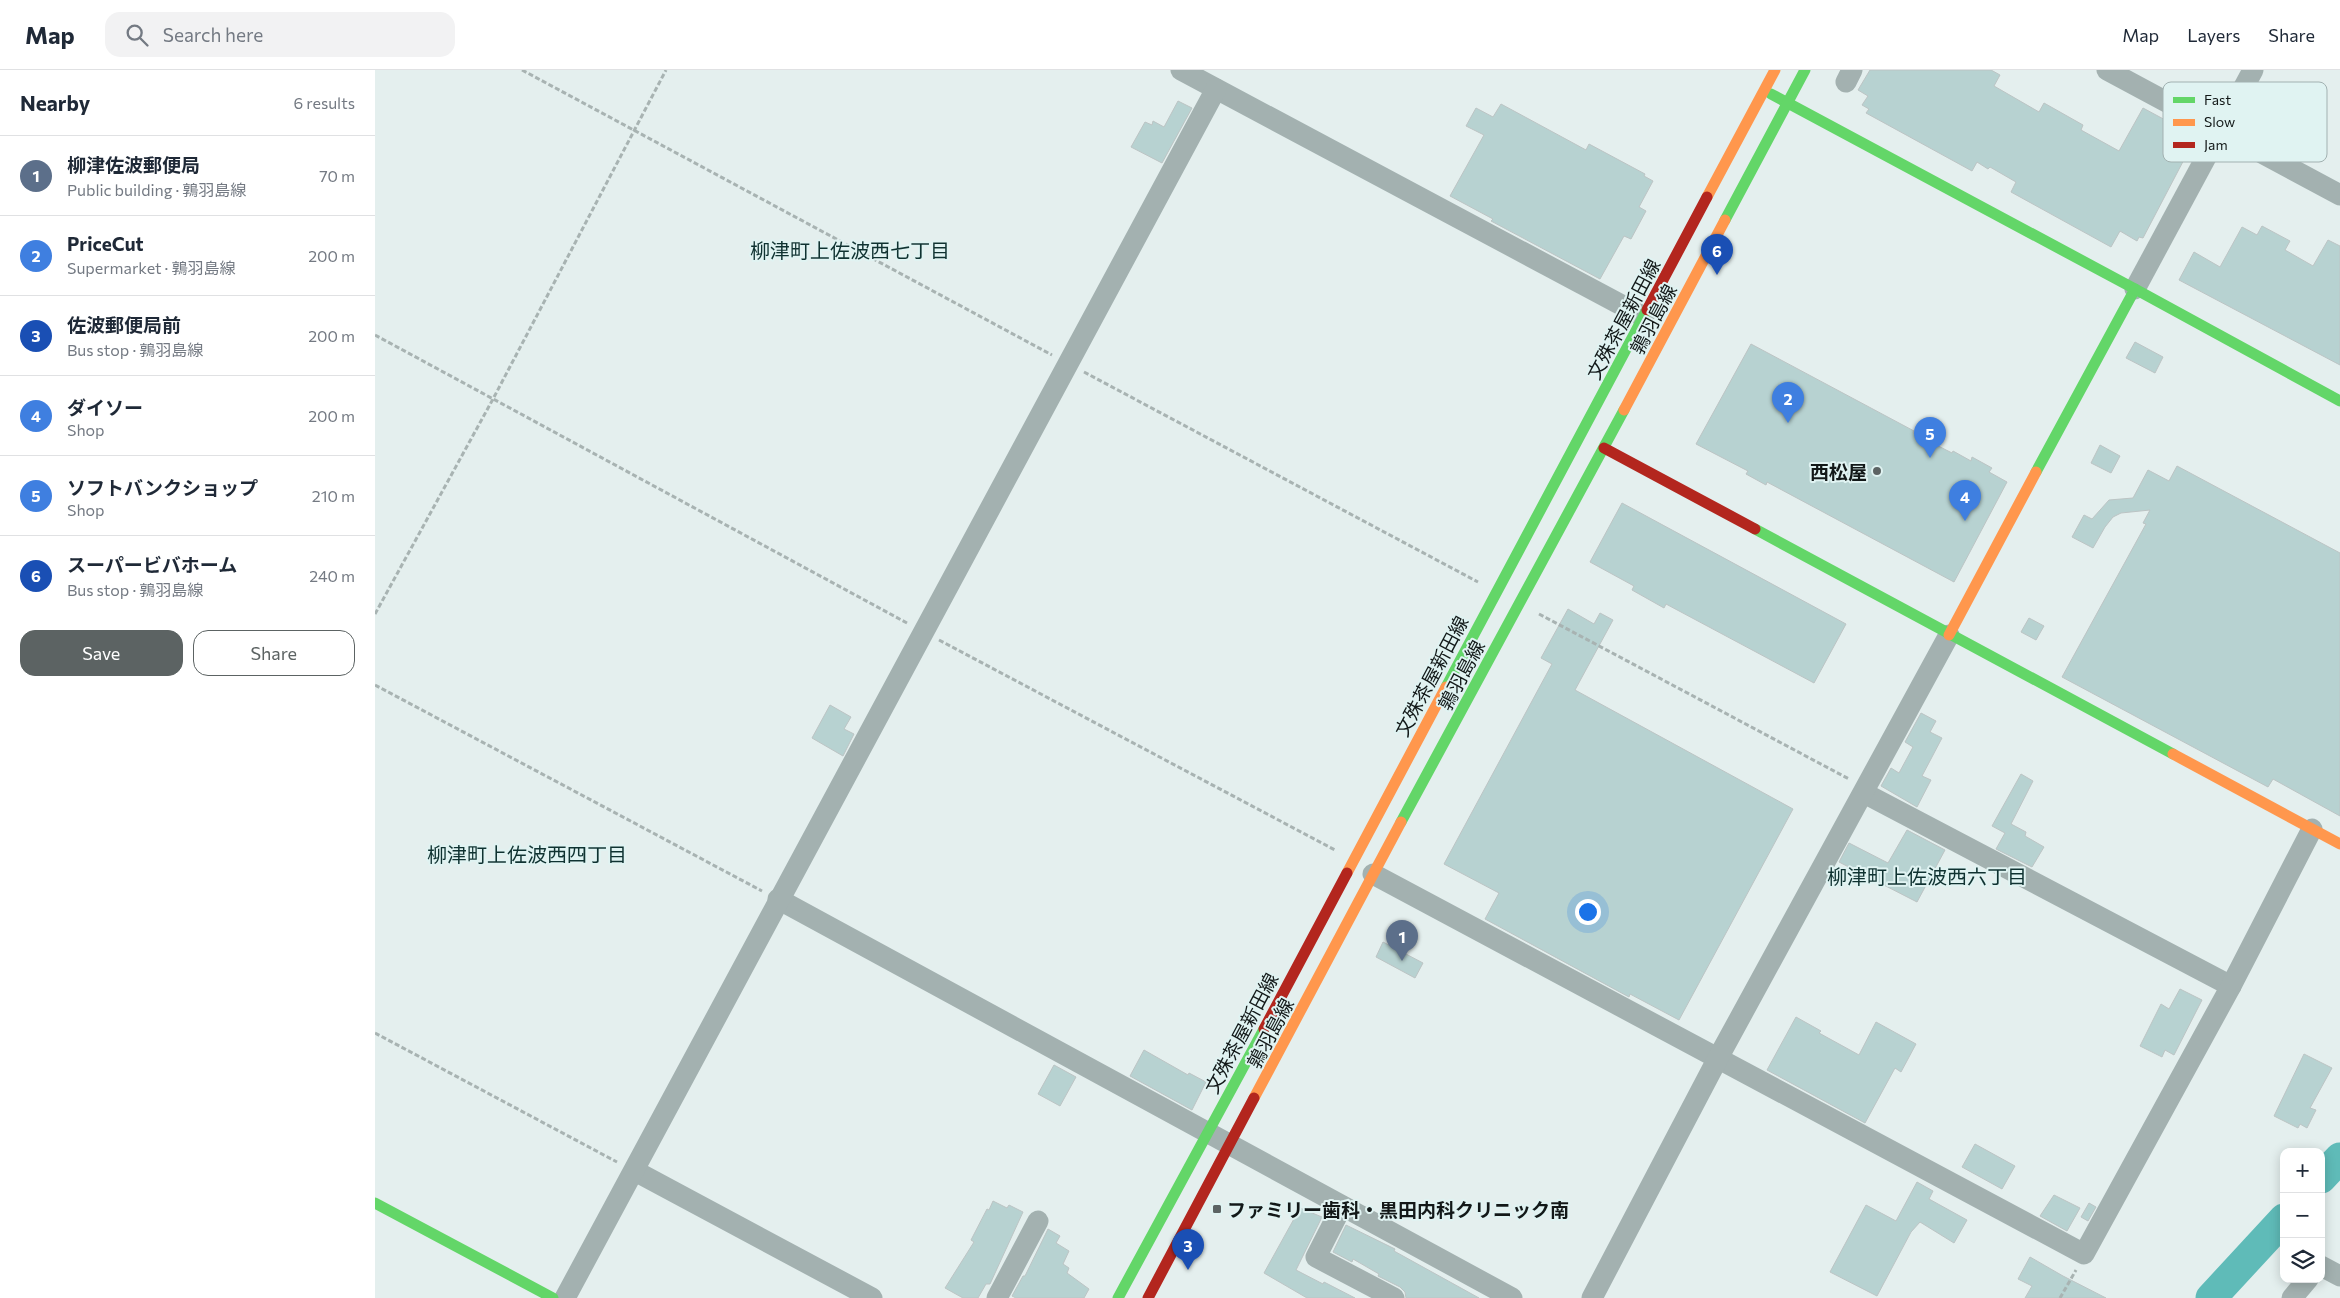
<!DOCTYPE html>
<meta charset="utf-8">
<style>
:root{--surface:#fff;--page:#f2f2f3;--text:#1f2937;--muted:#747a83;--line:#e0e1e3;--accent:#5c6363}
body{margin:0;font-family:Commissioner,"Noto Sans JP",sans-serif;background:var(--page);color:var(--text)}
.controls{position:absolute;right:15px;bottom:15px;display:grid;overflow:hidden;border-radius:10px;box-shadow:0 2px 12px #0003}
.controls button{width:45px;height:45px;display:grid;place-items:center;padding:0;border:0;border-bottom:1px solid var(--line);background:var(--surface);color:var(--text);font:25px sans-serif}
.you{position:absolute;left:1212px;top:841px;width:18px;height:18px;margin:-12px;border:4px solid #fff;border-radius:50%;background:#1a73e8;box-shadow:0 0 0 8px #1a73e833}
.badge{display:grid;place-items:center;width:32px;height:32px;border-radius:50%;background:var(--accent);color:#fff;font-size:16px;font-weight:700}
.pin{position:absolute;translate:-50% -41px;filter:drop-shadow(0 1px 2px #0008)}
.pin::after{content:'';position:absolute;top:26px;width:18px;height:15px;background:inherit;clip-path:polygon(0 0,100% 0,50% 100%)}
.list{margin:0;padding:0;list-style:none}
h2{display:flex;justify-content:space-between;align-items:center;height:65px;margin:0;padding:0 20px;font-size:21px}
h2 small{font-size:16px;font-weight:400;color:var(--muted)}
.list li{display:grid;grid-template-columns:32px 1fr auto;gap:15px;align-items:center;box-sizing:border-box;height:80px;padding:0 20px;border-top:1px solid var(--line)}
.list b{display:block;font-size:19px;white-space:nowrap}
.list p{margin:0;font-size:16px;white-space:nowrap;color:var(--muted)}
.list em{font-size:16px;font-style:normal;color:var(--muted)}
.actions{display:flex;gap:10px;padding:15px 20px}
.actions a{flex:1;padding:11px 0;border:1px solid var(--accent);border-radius:15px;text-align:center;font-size:18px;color:var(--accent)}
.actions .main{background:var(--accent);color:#fff}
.icon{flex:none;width:28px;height:28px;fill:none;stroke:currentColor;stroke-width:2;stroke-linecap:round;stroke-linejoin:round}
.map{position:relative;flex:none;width:1965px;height:1228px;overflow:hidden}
header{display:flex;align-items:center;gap:30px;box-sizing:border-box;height:70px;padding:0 25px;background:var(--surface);border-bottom:1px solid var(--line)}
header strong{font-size:24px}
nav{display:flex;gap:28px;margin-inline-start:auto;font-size:18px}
.search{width:350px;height:45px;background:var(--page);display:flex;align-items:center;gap:12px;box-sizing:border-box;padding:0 18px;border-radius:15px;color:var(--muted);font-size:19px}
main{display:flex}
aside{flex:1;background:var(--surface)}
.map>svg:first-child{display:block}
</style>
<header>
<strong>Map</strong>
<div class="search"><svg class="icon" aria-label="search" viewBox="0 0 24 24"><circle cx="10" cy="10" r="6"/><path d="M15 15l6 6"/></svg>Search here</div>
<nav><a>Map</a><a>Layers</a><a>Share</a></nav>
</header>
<main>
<aside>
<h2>Nearby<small>6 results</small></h2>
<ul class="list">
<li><span class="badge" style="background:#5c6f8a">1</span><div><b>柳津佐波郵便局</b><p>Public building · 鶉羽島線</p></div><em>70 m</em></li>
<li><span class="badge" style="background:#3f7fe0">2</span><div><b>PriceCut</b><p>Supermarket · 鶉羽島線</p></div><em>200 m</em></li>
<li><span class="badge" style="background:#1a4fb4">3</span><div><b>佐波郵便局前</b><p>Bus stop · 鶉羽島線</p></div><em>200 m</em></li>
<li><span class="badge" style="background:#3f7fe0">4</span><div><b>ダイソー</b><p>Shop</p></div><em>200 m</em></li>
<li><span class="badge" style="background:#3f7fe0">5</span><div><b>ソフトバンクショップ</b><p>Shop</p></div><em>210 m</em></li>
<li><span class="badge" style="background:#1a4fb4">6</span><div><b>スーパービバホーム</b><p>Bus stop · 鶉羽島線</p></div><em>240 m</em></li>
</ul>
<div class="actions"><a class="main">Save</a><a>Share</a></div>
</aside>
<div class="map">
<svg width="1965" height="1228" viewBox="0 0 1965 1228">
<rect width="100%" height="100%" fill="#e4efee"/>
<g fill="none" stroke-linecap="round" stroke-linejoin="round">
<g stroke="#5fbbb8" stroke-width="31">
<polyline points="1946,1108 1965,1088"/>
<polyline points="1836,1228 1909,1149"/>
</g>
</g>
<g fill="#b7d2d1" stroke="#bcc4c4">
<polygon points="1495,0 1616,0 1625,5 1619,16 1664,42 1669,33 1708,55 1706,60 1744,81 1768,38 1807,59 1813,82 1768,168 1764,167 1762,171 1745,161 1736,177 1636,122 1641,112 1615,97 1613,99 1602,92 1597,101 1491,43 1494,39 1487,35 1493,26 1483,20"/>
<polygon points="803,31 817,38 787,93 756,77 770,52 777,55 778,51 789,57"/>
<polygon points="1126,34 1211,80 1214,74 1270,104 1269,106 1278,111 1264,137 1271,141 1256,169 1249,166 1225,209 1116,151 1118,149 1075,126 1109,65 1091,56 1101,38 1118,47"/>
<polygon points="1887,156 1915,171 1910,180 1938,196 1953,170 1965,176 1965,295 1804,210 1819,182 1845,197 1867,157 1882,165"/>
<polygon points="1760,272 1788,287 1780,303 1751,288"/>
<polygon points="1376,274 1539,361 1538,363 1577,383 1578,381 1596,391 1597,387 1617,398 1614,402 1632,412 1579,512 1392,412 1391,415 1371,404 1373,401 1321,374"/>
<polygon points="1725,375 1745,386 1736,403 1716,393"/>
<polygon points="1802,396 1965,483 1965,746 1898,709 1893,717 1687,607 1771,454 1768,453 1775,440 1746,443 1738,447 1730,457 1718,478 1697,467 1709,445 1717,449 1734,430 1758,428 1773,400 1794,411"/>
<polygon points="1247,433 1471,554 1439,613 1291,534 1289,538 1257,520 1259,516 1215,492"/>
<polygon points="1193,539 1219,554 1225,543 1238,550 1200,620 1418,739 1304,950 1255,924 1254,927 1110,849 1124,823 1069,794 1177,594 1166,588"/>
<polygon points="1654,548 1669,556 1661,570 1646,562"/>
<polygon points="455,635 476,647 469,659 479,664 468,686 437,668"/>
<polygon points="1546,643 1561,651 1555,662 1567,668 1547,706 1556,710 1542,737 1506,716 1516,698 1524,703 1538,677 1530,672"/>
<polygon points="1646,704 1658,711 1636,754 1651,762 1650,766 1669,777 1657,797 1621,779 1630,763 1617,756"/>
<polygon points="1532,760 1570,780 1542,832 1464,792 1474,773 1513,793"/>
<polygon points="1008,872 1048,893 1040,908 1001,887"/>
<polygon points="1805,919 1827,930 1799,985 1790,980 1787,987 1765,976 1786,934 1794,939"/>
<polygon points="1421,947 1446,961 1444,963 1484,985 1501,952 1541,974 1526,1002 1520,998 1490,1053 1392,1000"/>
<polygon points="769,980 813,1005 814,1003 831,1012 817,1040 755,1006"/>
<polygon points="1929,984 1957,998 1935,1038 1941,1040 1932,1058 1925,1054 1923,1058 1899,1046"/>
<polygon points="679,995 701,1007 685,1036 663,1024"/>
<polygon points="1600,1074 1640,1096 1627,1119 1587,1097"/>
<polygon points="1542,1112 1558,1121 1554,1129 1592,1150 1579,1173 1545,1152 1536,1162 1502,1226 1455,1202 1491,1135 1521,1151"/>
<polygon points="1679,1125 1705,1138 1692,1161 1665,1146"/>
<polygon points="618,1131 632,1138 634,1135 648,1142 615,1214 611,1214 603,1228 588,1228 570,1218 599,1172 596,1170 612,1139 614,1140"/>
<polygon points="1714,1133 1721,1137 1713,1151 1706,1147"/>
<polygon points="925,1138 947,1147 921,1200 948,1214 949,1212 980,1228 932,1228 889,1203"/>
<polygon points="971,1155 1020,1179 1019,1181 1104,1228 1031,1228 1030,1222 1025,1217 1003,1206 1004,1204 978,1189 977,1192 958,1182"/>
<polygon points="673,1159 685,1166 681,1173 694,1181 688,1194 694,1198 692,1203 714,1219 709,1228 641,1228 637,1226 648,1206 650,1206"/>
<polygon points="1655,1187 1688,1206 1731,1228 1650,1228 1657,1216 1643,1209"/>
</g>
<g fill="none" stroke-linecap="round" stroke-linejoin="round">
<g stroke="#a8b3b2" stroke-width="3" stroke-dasharray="5 2.5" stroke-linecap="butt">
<polyline points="147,0 677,285"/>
<polyline points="0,265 532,553"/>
<polyline points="709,302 1103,512"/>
<polyline points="0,544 118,329 291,0"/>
<polyline points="1164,544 1474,709"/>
<polyline points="564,570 960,780"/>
<polyline points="0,615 387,821"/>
<polyline points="0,963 242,1092"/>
<polyline points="1685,1228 1701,1200"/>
</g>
<g stroke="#a3b1b0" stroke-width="21">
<polyline points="806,0 1269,247"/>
<polyline points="1732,0 1965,125"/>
<polyline points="1471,12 1477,0"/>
<polyline points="1760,219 1878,0"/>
<polyline points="1489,723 1856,916"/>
<polyline points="998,804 1709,1184 1856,916 1937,759"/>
<polyline points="403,829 1137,1228"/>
<polyline points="260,1101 497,1228"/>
<polyline points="967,1136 941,1187 1019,1228"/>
<polyline points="1946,1196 1965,1206"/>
<polyline points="190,1228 841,19"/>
<polyline points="622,1228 663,1151"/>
<polyline points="1217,1228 1343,988 1574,565"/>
<polyline points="1917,1228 1933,1209"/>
</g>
<g stroke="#63d668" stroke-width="11">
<polyline points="1396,24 1760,219 1661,402"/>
<polyline points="1350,150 1430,0"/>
<polyline points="1760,219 1965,331"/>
<polyline points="1380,459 1798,684"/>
<polyline points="1071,617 1272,240"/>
<polyline points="1026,752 1249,340"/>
<polyline points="0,1133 178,1228"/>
<polyline points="743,1228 889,959"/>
</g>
<g stroke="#ff974d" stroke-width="11">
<polyline points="1332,127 1400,0"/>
<polyline points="1249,340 1350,150"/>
<polyline points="1574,565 1661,402"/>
<polyline points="1798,684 1965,774"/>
<polyline points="972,803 1071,617"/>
<polyline points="879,1028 1026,752"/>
</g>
<g stroke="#b3261e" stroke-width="11">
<polyline points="1272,240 1332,127"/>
<polyline points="1229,378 1380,459"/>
<polyline points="889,959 972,803"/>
<polyline points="773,1228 879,1028"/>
</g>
</g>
<g fill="#5c6363" stroke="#e0f3f2" stroke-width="2">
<circle cx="1502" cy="401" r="5"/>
<rect x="837" y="1134" width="10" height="10" rx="2.5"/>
</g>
<g text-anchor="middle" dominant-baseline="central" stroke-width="4" stroke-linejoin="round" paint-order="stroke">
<g font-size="19" fill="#121818" stroke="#e0f3f2">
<text transform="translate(1248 249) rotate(-62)">文殊茶屋新田線</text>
<text transform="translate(1278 249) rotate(-62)">鶉羽島線</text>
<text transform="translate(1086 605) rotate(-62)">鶉羽島線</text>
<text transform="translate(1056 606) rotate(-62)">文殊茶屋新田線</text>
<text transform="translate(866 963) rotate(-62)">文殊茶屋新田線</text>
<text transform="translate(895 963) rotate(-62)">鶉羽島線</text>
</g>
<g font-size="19" font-weight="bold" fill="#121818" stroke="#e0f3f2" text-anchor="end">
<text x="1492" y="401">西松屋</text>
<text x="852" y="1139" text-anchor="start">ファミリー歯科・黒田内科クリニック南</text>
</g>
<g font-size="20" fill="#0f3231" stroke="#e0f3f2">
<text x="475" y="180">柳津町上佐波西七丁目</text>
<text x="152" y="784">柳津町上佐波西四丁目</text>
<text x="1552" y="806">柳津町上佐波西六丁目</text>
</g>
</g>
<rect x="1788" y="12" width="164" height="80" rx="8" fill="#e0f3f2" stroke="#a2b1b1" stroke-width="1"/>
<rect x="1798" y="27" width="22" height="6" fill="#63d668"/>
<rect x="1798" y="49" width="22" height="7" fill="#ff974d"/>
<rect x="1798" y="72" width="22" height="6" fill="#b3261e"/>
<g font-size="14" fill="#121818">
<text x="1829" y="35">Fast</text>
<text x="1829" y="57">Slow</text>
<text x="1829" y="80">Jam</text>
</g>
</svg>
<div class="controls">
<button>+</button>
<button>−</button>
<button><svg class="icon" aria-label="layers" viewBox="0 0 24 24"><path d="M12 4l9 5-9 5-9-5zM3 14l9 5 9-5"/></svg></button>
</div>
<div class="you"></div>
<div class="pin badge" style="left:1027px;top:891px;background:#5c6f8a">1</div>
<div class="pin badge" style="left:1413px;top:353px;background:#3f7fe0">2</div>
<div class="pin badge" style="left:813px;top:1200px;background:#1a4fb4">3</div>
<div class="pin badge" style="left:1590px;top:451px;background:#3f7fe0">4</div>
<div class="pin badge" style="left:1555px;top:388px;background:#3f7fe0">5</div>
<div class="pin badge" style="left:1342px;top:205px;background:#1a4fb4">6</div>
</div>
</main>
